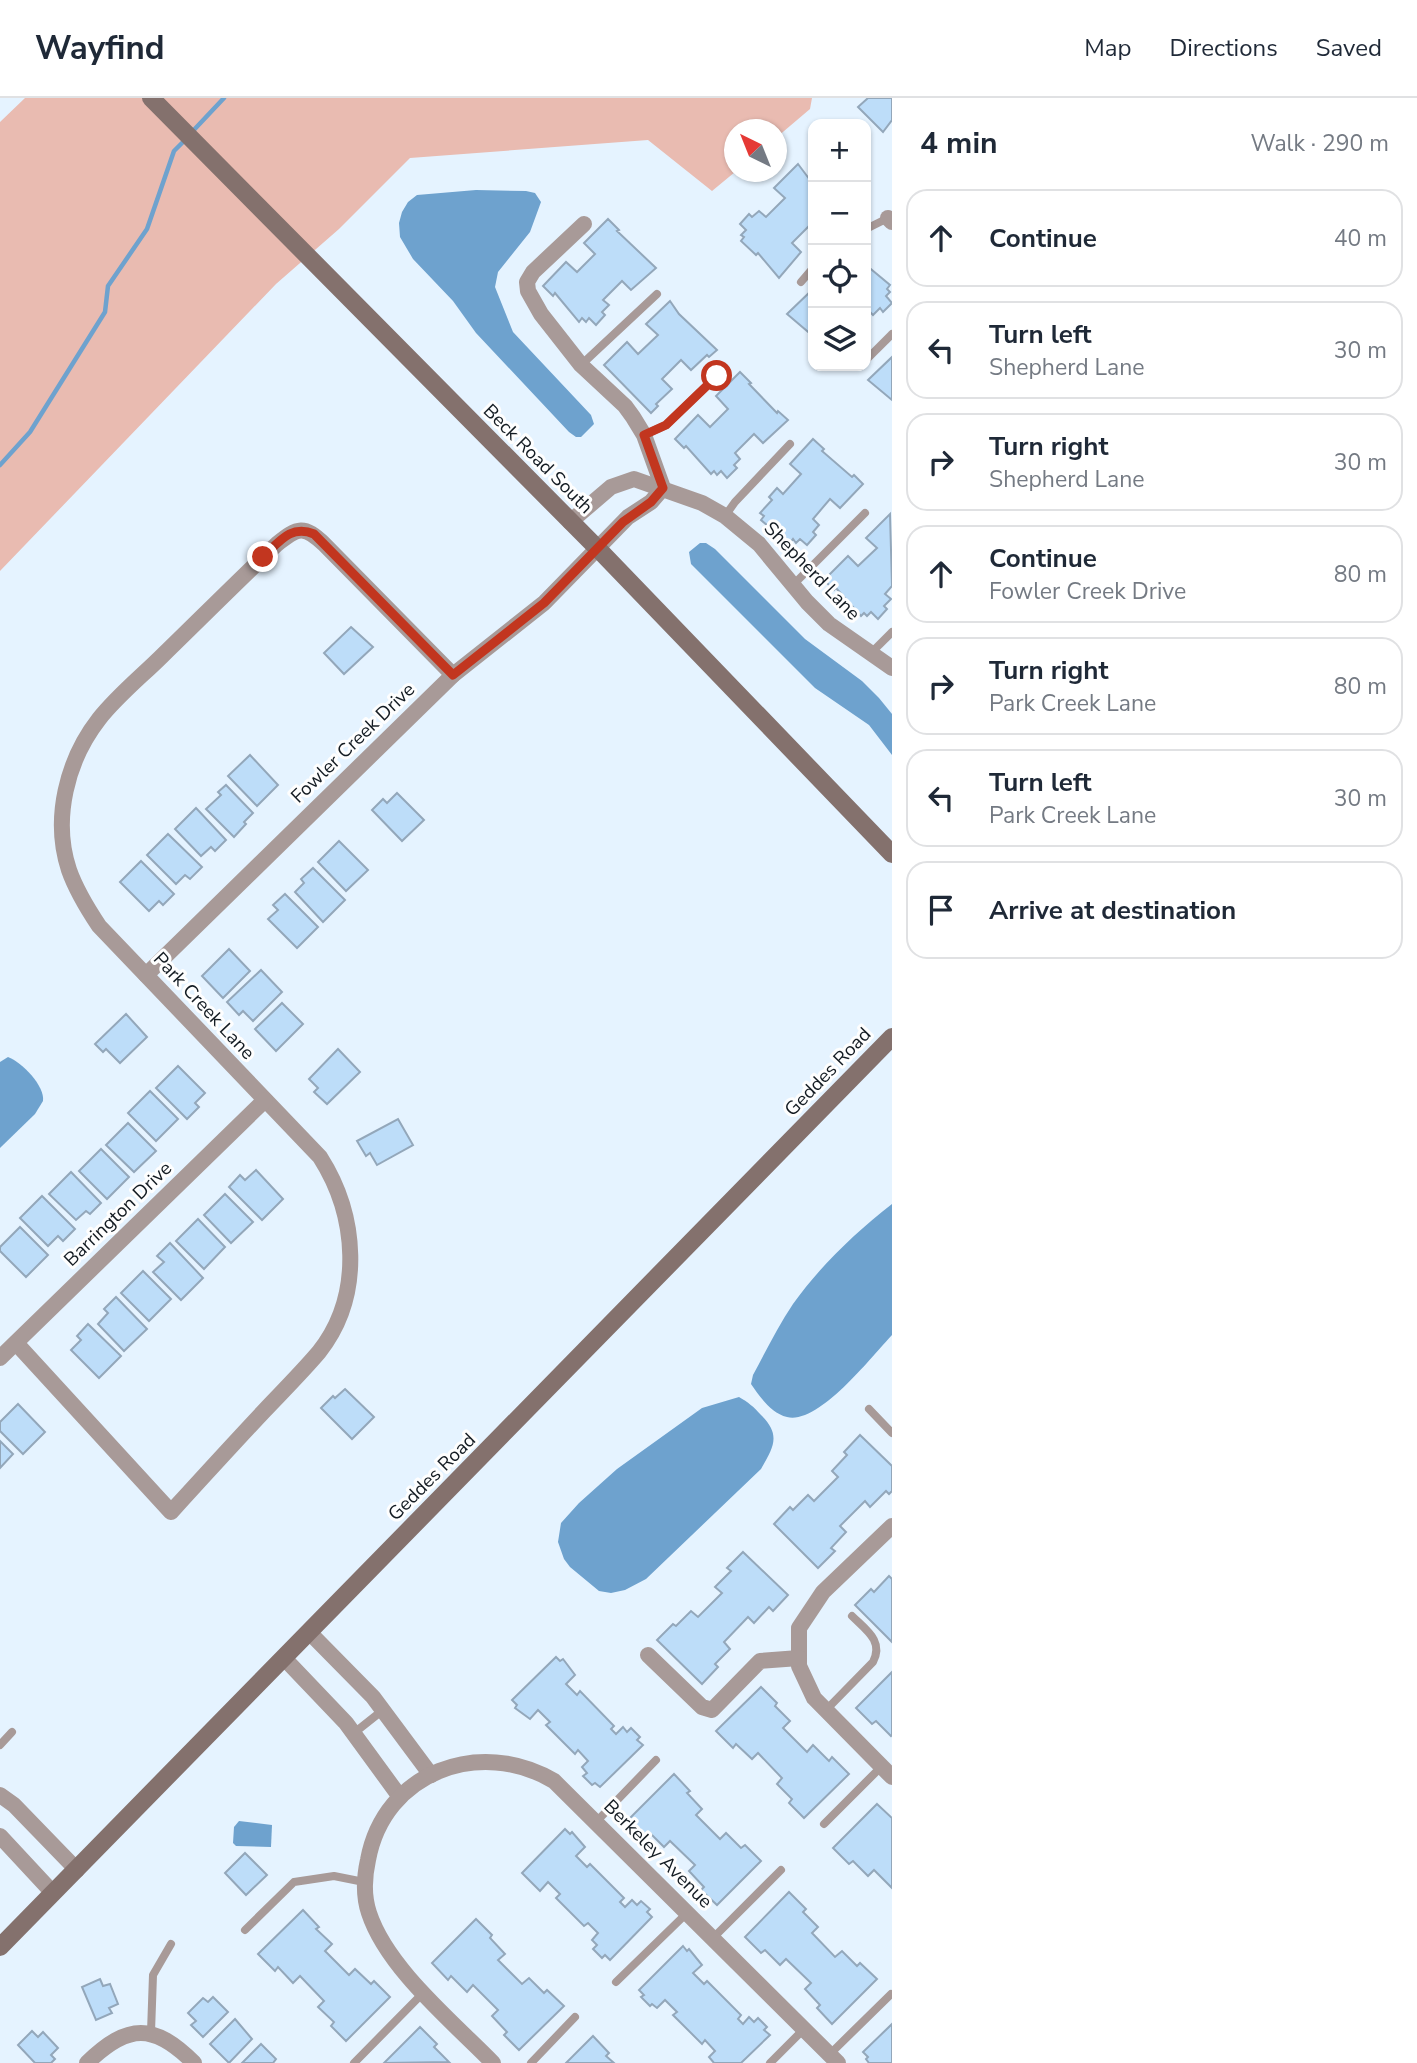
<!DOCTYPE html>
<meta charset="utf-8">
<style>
:root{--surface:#fff;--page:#f2f2f3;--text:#1f2937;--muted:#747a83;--line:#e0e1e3}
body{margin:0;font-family:"Nunito Sans",sans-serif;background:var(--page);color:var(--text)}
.controls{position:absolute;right:21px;top:21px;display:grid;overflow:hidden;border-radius:14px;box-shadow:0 2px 5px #0004}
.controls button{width:63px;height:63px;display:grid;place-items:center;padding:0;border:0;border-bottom:2px solid var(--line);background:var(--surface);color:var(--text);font:35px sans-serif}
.compass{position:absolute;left:724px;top:21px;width:63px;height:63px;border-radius:50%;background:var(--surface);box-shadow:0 2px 5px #0004;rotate:317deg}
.stop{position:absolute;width:21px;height:21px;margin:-16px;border:5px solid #c2361f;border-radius:50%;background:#fff}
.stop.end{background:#c2361f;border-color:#fff;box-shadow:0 2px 7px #0008}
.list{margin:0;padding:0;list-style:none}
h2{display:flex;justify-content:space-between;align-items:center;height:91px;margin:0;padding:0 28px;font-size:30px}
h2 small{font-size:23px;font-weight:400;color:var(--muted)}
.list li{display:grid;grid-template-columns:46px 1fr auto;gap:21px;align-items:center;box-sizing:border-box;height:98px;margin:0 14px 14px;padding:0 14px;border:2px solid var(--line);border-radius:21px}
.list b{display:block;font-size:26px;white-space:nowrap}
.list p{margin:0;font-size:23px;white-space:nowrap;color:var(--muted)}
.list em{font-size:23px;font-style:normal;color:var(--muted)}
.icon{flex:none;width:38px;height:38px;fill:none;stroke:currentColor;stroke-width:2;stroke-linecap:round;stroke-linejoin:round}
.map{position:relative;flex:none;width:892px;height:1965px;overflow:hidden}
header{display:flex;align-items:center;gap:42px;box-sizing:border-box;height:98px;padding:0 35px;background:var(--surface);border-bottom:2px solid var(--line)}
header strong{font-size:33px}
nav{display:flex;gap:38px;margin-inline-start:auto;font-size:24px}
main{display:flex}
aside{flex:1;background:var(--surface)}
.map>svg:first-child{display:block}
</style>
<header>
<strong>Wayfind</strong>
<nav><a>Map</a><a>Directions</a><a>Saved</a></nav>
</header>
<main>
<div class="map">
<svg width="892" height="1965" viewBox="0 0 892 1965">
<rect width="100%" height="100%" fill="#e5f3ff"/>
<polygon fill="#e9bbb1" points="25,0 812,0 810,11 777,39 776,32 734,32 735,74 712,93 648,42 410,60 339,131 276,186 0,473 0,24"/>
<g fill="#6ea2ce">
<polygon points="476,92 526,93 535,95 541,104 530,134 498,174 495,189 513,234 591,317 594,326 581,339 576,339 569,334 476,235 453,203 413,161 400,139 399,125 402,114 408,104 417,97"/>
<polygon points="700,445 706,445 715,451 805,541 862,583 879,600 892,616 892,657 869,627 815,590 691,466 689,454"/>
<path d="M8 959C22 964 45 988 43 1003L35 1016 0 1050V964Z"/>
<path d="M892 1106V1237C872 1258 819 1327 787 1319 771 1315 760 1299 751 1286L753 1277C766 1253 778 1228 793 1206 821 1167 855 1135 892 1106Z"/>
<path d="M739 1299C748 1304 754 1309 761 1317 781 1337 774 1348 761 1371L646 1481 625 1492 611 1495 599 1493 570 1469 564 1461 558 1444 561 1425 579 1405 617 1371 702 1310Z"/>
<polygon points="239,1723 272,1727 271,1749 236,1748 233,1745 234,1729"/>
</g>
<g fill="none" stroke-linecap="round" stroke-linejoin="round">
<g stroke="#6ea2ce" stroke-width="4.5">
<polyline points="191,35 224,0"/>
<polyline points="0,367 30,334 105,214 108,188 147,131 174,53 185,42"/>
</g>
</g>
<g fill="#bdddf9" stroke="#93a7ba" stroke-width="2">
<polygon points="868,0 892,0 892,22 883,34 858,9"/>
<polygon points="798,66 813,86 813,128 811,126 792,145 801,154 779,180 758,155 756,157 741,143 744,139 741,137 746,132 740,126 749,116 752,119 759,113 766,119 785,100 774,90"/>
<polygon points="608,121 619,132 617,133 656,170 631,192 622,183 603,202 609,207 602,214 605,217 596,227 589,220 586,224 582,220 579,224 555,195 553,198 543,188 566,164 577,174 595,156 584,145"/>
<polygon points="866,167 890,187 887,191 890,194 886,198 892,205 883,214 880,210 873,217 867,211 866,213"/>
<polygon points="812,192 813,194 813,238 787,216"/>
<polygon points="670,203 679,216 717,252 709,259 707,257 691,272 681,262 662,281 672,291 656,306 658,308 651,315 604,267 627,244 638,256 658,237 646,226"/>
<polygon points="892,259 892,302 868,282"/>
<polygon points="740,274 751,285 749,286 777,315 778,313 788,322 763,345 754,336 735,355 740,361 734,367 737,370 727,380 721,373 717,377 714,373 711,376 686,348 684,350 675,341 698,317 710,329 728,311 716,298"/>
<polygon points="813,341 824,351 822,353 852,379 854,377 863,386 840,410 830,401 813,421 819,427 813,434 816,437 807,447 800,441 796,445 793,441 789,446 761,422 764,418 760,415 772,402 769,399 777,390 783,396 801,376 790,366"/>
<polygon points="890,416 892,488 885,496 891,501 884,508 887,511 878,521 871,514 867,518 864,515 861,518 836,490 834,492 824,482 848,458 858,468 877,450 866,440"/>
<polygon points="351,529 373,549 344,576 324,555"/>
<polygon points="250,657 278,687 257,708 228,678"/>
<polygon points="226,687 253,715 244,724 246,726 234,739 206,711 221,697 218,694"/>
<polygon points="397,695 424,722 402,743 372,712 383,701 387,705"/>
<polygon points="196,710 226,742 215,753 211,749 201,758 175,731"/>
<polygon points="168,736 202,769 190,781 185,777 176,786 147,757"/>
<polygon points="339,743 368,772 346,793 318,764"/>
<polygon points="141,763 174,796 163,807 159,803 149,813 120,784"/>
<polygon points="313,770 345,802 323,824 295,794 304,785 301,781"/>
<polygon points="285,796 318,829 297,850 268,821 278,812 273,807"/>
<polygon points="229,851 250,873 223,900 202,878"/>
<polygon points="261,872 282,894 253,923 243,913 239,917 227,904"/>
<polygon points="282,905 303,926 276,953 255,931"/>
<polygon points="126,916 147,939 120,965 106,951 103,954 95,946"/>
<polygon points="338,951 360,974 327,1006 314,994 318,990 309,981"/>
<polygon points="178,968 205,995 195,1005 199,1009 187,1021 156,990"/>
<polygon points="150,993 178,1021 156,1043 128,1015"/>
<polygon points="398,1021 413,1047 377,1067 370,1055 366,1058 357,1043"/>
<polygon points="128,1025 156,1053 134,1074 106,1047"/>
<polygon points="101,1051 129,1079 107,1101 79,1073"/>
<polygon points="256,1072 283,1101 262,1122 229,1089 240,1077 245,1082"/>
<polygon points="71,1074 101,1105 90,1116 86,1113 76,1122 49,1096"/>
<polygon points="225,1096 253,1124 231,1145 204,1117"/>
<polygon points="42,1098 75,1131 63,1143 58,1138 48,1148 20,1120"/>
<polygon points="198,1121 225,1149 204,1171 176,1143"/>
<polygon points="20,1129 48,1157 26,1179 0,1153 0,1149"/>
<polygon points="170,1145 203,1180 181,1202 153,1174 164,1164 157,1158"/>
<polygon points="143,1173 171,1201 149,1223 121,1195"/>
<polygon points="116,1199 147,1231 124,1253 98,1226 108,1215 104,1211"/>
<polygon points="88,1226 121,1258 99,1280 71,1252 81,1242 77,1238"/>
<polygon points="345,1291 374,1319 352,1341 321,1310 333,1298 335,1300"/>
<polygon points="18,1306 45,1334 23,1356 0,1333 0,1324"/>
<polygon points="860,1337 892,1368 892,1393 889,1396 886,1393 870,1409 865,1403 840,1428 846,1434 831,1450 835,1453 818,1470 774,1426 790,1409 793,1412 808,1397 814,1403 838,1379 832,1373 847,1357 844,1354"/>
<polygon points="0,1343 13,1356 0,1370"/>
<polygon points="743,1454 788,1497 773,1513 769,1509 754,1525 748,1519 724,1544 730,1551 715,1566 718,1569 702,1586 657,1542 673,1526 676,1528 691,1513 698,1519 722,1495 715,1489 731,1473 727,1470"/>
<polygon points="889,1478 892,1481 892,1544 855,1507 871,1491 874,1494"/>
<polygon points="556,1559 560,1563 563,1561 575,1577 566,1586 577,1597 580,1593 614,1628 611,1631 616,1636 623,1629 627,1634 631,1630 640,1639 637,1642 643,1647 600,1689 595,1685 592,1687 583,1678 587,1675 582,1669 588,1663 578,1652 575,1656 546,1627 550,1624 538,1612 530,1621 515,1610 517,1607 512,1602"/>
<polygon points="892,1574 892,1637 891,1638 876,1623 872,1626 856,1610"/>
<polygon points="761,1589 777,1605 775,1608 790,1623 783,1630 807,1654 813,1647 829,1663 832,1659 849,1676 804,1720 789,1705 792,1701 777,1686 782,1680 758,1655 752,1661 736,1646 733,1650 716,1633"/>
<polygon points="674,1676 690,1693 687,1695 702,1711 696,1717 720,1741 726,1735 741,1750 745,1747 761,1763 717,1807 701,1792 704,1789 689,1773 695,1767 670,1743 664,1749 649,1734 645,1737 629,1721"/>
<polygon points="877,1706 892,1720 892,1790 874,1772 868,1778 853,1763 849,1766 833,1750"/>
<polygon points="565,1731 570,1736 572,1734 585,1749 576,1758 587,1769 590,1766 624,1800 620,1804 625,1809 632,1802 637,1807 641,1803 650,1811 647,1814 652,1819 610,1862 605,1857 602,1860 593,1851 597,1847 592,1842 598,1835 588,1825 584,1828 556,1800 560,1796 548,1784 540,1793 522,1775"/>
<polygon points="245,1755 267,1777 246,1797 225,1775"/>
<polygon points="789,1794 806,1811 803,1814 818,1829 812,1835 835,1859 842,1853 857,1868 860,1865 877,1881 832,1926 817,1910 820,1907 805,1891 811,1885 786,1861 780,1867 765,1852 761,1855 745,1839"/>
<polygon points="303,1812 319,1829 316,1831 332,1846 325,1853 349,1877 355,1871 371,1886 374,1883 390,1899 346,1943 331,1928 334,1924 318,1909 324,1903 300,1878 293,1885 278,1869 275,1873 258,1856"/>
<polygon points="476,1821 492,1837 490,1840 505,1856 498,1862 522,1886 529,1880 544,1895 547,1892 564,1908 519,1952 504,1937 507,1934 492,1918 498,1912 473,1887 467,1894 451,1878 448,1882 432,1865"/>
<polygon points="683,1848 687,1853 689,1851 702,1867 693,1875 704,1886 707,1883 741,1917 738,1921 743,1926 749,1919 754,1924 758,1920 767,1929 764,1932 770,1937 741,1965 714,1965 709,1959 715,1953 705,1942 702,1946 673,1917 677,1914 665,1902 657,1910 652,1906 650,1908 641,1899 644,1897 639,1892"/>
<polygon points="100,1881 103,1888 110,1886 118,1906 109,1910 112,1915 96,1922 82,1889"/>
<polygon points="213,1899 228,1914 203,1939 191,1927 196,1923 188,1915 203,1900 208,1904"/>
<polygon points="235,1921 252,1941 229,1965 210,1946"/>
<polygon points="892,1926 892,1965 869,1965 866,1961 868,1959 863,1954"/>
<polygon points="420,1929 437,1946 434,1949 449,1964 384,1965"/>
<polygon points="32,1933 38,1939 43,1934 58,1950 51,1957 55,1961 51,1965 35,1965 18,1947"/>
<polygon points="593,1938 609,1955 606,1958 614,1965 566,1965"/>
<polygon points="261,1946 276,1961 273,1965 242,1965"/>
</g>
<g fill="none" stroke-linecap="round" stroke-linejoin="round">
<g stroke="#a89a98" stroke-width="8">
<polyline points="866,131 888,120"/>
<polyline points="801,184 813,170"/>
<polyline points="866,262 892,236"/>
<polyline points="581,267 657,196"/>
<polyline points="644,337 666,327 717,278"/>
<polyline points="725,418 735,404 790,346"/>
<polyline points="793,487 865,415"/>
<polyline points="871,555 892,534"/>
<polyline points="869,1311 892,1335"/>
<path d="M826 1612 873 1564C884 1543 866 1532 852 1518"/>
<polyline points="354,1635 383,1612"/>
<polyline points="0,1647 12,1634"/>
<polyline points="596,1724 656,1662"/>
<polyline points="824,1726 882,1668"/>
<polyline points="245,1832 294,1784 334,1778 364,1784"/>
<polyline points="712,1841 781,1772"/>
<polyline points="616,1884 687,1815"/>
<polyline points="151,1934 153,1877 171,1846"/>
<polyline points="829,1957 891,1896"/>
<polyline points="354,1965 424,1894"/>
<polyline points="531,1965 575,1919"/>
<polyline points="770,1965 804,1931"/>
</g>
<g stroke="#a89a98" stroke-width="16">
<polyline points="888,120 892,124"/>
<polyline points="584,126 533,174 527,184 528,193 541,216 581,267 625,308 633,319 644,337 663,390"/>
<polyline points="570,424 611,389 634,381 702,405 725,418 759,446 807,504 829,526 892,570"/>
<polyline points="146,877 453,577 544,505 628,419 651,404 663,390"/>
<path d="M16 1245 171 1414C202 1380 233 1346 265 1312 283 1293 302 1274 319 1254 364 1197 357 1117 320 1059L99 828C87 810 76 792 69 772 52 721 67 662 99 621 118 597 142 578 163 557 201 520 239 482 277 446 298 429 304 427 324 446L453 577"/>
<polyline points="0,1260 265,1002"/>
<polyline points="892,1428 823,1494 799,1530 799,1568 814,1600 892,1679"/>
<polyline points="309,1534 373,1599 431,1677"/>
<polyline points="648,1557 702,1609 712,1612 760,1563 799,1560"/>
<polyline points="284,1560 346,1625 400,1699"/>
<polyline points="0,1697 14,1707 77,1772"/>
<polyline points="0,1738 53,1795"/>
<path d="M87 1965C128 1925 154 1925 194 1965"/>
<path d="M493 1965C452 1923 387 1870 369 1815 363 1797 364 1780 368 1762 384 1674 480 1639 554 1683L838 1965"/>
</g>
<g stroke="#84716d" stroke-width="18">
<polyline points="151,0 603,456 892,756"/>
<polyline points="0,1849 892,939"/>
</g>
</g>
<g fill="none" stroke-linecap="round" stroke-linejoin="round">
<path stroke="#c2361f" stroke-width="9" d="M263 459C279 444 291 426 314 436L453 577 544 505 623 424 651 404 663 390 644 337 666 327 717 278"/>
</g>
<g text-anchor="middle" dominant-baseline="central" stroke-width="6" stroke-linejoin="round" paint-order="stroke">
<g font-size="19" fill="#131b22" stroke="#fefefe">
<text transform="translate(538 361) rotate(45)">Beck Road South</text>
<text transform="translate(812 473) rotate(46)">Shepherd Lane</text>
<text transform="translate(353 645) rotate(-44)">Fowler Creek Drive</text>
<text transform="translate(204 908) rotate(47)">Park Creek Lane</text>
<text transform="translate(828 974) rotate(-46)">Geddes Road</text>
<text transform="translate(118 1116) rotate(-44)">Barrington Drive</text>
<text transform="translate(432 1379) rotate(-45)">Geddes Road</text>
<text transform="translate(658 1756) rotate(45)">Berkeley Avenue</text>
</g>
</g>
</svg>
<div class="controls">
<button>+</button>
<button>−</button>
<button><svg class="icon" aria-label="locate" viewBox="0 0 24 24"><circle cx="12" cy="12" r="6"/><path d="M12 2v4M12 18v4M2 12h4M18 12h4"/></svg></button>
<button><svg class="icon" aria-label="layers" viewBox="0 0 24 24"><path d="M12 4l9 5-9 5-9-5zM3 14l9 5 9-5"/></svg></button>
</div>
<svg class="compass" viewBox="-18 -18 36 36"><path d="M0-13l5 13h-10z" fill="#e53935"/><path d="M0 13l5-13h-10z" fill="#747a83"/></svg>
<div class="stop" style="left:717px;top:278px"></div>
<div class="stop end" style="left:263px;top:459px"></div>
</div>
<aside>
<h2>4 min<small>Walk · 290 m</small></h2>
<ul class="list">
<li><svg class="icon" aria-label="ahead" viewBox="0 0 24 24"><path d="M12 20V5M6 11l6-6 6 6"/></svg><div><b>Continue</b></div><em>40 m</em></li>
<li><svg class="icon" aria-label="left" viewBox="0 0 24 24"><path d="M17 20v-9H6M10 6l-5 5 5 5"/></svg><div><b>Turn left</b><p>Shepherd Lane</p></div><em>30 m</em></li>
<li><svg class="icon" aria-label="right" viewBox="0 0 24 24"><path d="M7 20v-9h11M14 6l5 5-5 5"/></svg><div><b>Turn right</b><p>Shepherd Lane</p></div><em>30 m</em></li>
<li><svg class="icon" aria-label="ahead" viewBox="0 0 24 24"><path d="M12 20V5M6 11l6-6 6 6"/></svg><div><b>Continue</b><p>Fowler Creek Drive</p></div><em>80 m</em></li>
<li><svg class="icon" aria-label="right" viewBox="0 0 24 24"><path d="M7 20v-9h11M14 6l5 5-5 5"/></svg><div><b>Turn right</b><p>Park Creek Lane</p></div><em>80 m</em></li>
<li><svg class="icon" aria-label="left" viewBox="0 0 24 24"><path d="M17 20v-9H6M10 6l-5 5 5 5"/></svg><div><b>Turn left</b><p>Park Creek Lane</p></div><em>30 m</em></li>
<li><svg class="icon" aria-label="arrive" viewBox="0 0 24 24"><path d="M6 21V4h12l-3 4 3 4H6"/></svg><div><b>Arrive at destination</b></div></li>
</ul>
</aside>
</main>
